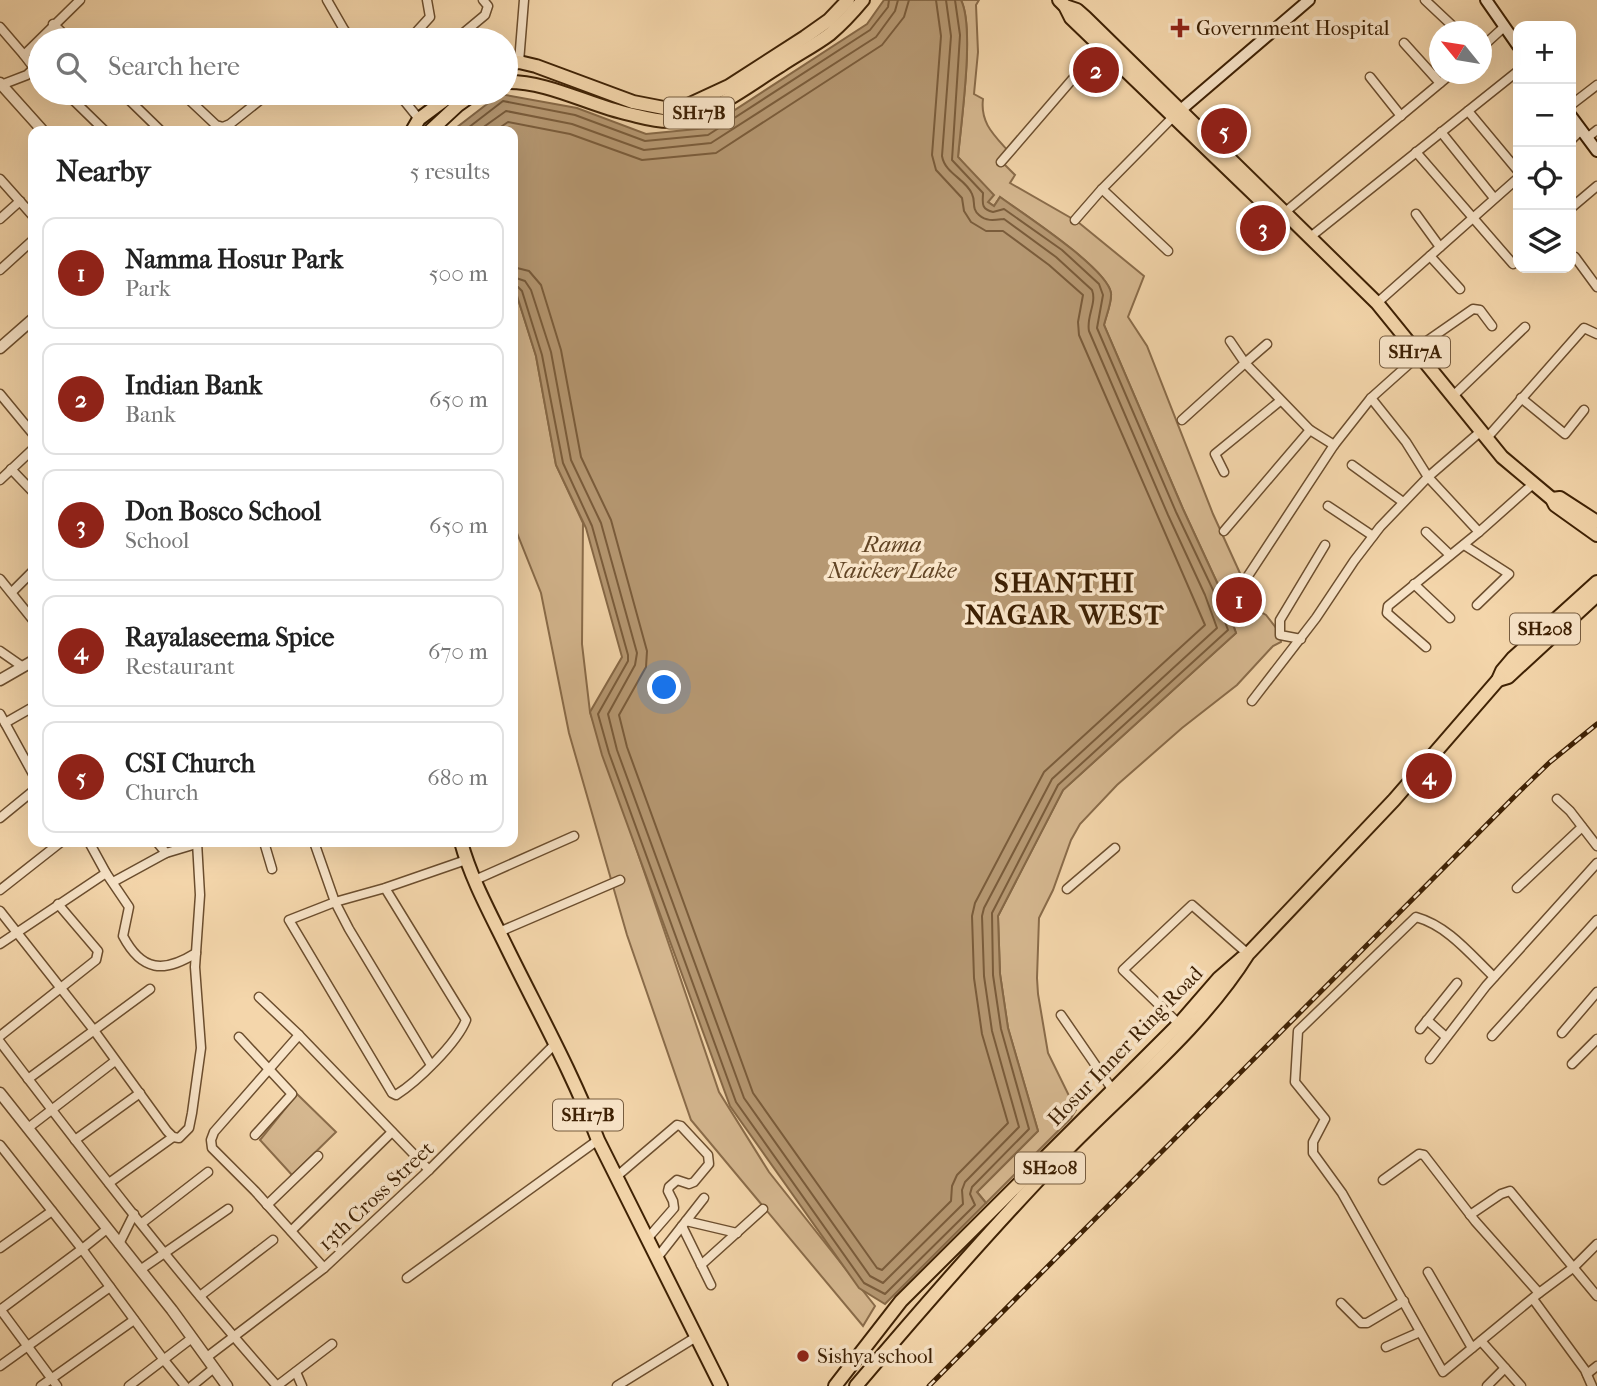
<!DOCTYPE html>
<meta charset="utf-8">
<style>
:root{--surface:#fff;--page:#f2f2f2;--text:#222;--muted:#767676;--line:#e0e0e0;--accent:#8f2418}
body{margin:0;font-family:"IM FELL French Canon",serif;background:var(--page);color:var(--text)}
.controls{position:absolute;right:21px;top:21px;display:grid;overflow:hidden;border-radius:14px;box-shadow:0 7px 28px #0002}
.controls button{width:63px;height:63px;display:grid;place-items:center;padding:0;border:0;border-bottom:2px solid var(--line);background:var(--surface);color:var(--text);font:35px sans-serif}
.compass{position:absolute;left:1429px;top:21px;width:63px;height:63px;border-radius:50%;background:var(--surface);box-shadow:0 7px 28px #0002;rotate:300deg}
.you{position:absolute;left:665px;top:688px;width:24px;height:24px;margin:-18px;border:5px solid #fff;border-radius:50%;background:#1a73e8;box-shadow:0 0 0 10px #1a73e833}
.badge{display:grid;place-items:center;width:46px;height:46px;border-radius:50%;background:var(--accent);color:#fff;font-size:23px;font-weight:700}
.pin{position:absolute;translate:-50% -50%;border:4px solid #fff;box-shadow:0 2px 7px #0006}
.list{margin:0;padding:0;list-style:none}
h2{display:flex;justify-content:space-between;align-items:center;height:91px;margin:0;padding:0 28px;font-size:30px}
h2 small{font-size:23px;font-weight:400;color:var(--muted)}
.list li{display:grid;grid-template-columns:46px 1fr auto;gap:21px;align-items:center;box-sizing:border-box;height:112px;margin:0 14px 14px;padding:0 14px;border:2px solid var(--line);border-radius:14px}
.list b{display:block;font-size:26px;white-space:nowrap}
.list p{margin:0;font-size:23px;white-space:nowrap;color:var(--muted)}
.list em{font-size:23px;font-style:normal;color:var(--muted)}
.icon{flex:none;width:38px;height:38px;fill:none;stroke:currentColor;stroke-width:2;stroke-linecap:round;stroke-linejoin:round}
.map{position:relative;flex:none;width:1597px;height:1386px;overflow:hidden}
.search{position:absolute;background:var(--surface);box-shadow:0 7px 28px #0002;left:28px;top:28px;width:490px;height:77px;display:flex;align-items:center;gap:18px;box-sizing:border-box;padding:0 24px;border-radius:38px;color:var(--muted);font-size:26px}
.panel{position:absolute;background:var(--surface);box-shadow:0 7px 28px #0002;left:28px;top:126px;width:490px;height:721px;border-radius:14px}
.map>svg:first-child{display:block}
</style>
<div class="map">
<svg width="1597" height="1386" viewBox="0 0 1597 1386">
<rect width="100%" height="100%" fill="#f4d6ab"/>
<filter id="stains"><feTurbulence type="fractalNoise" baseFrequency=".00286" numOctaves="4"/><feColorMatrix values="0 0 0 0 .2 0 0 0 0 .09 0 0 0 0 .02 0 0 0 .5 -.17"/></filter>
<radialGradient id="worn" r=".72"><stop offset=".6" stop-color="#630" stop-opacity="0"/><stop offset="1" stop-color="#630" stop-opacity=".3"/></radialGradient>
<g fill="#d5b78f" stroke="#8a6c4a" stroke-width="2">
<path d="M961 0H979L976 5 978 52 974 94 983 99C980 123 994 135 1009 152L1001 161 1015 175 1010 183 1078 222 1144 276 1128 317 1147 346 1213 514 1244 582 1259 611 1266 615 1280 633 1281 642 1273 646 1237 685 1182 728 1117 785 1080 824 1071 840 1053 890 1039 918 1037 978 1038 994 1048 1053 1076 1110 1071 1118 986 1203 977 1192 1038 1131 1008 1028 1000 974 998 916 1063 790 1236 633 1220 589 1183 509 1104 325C1106 316 1112 302 1111 293 1107 268 1022 213 1000 197L994 206 988 202 991 196 958 157C961 123 975 27 961 0Z"/>
<polygon points="513,283 536,356 556,465 583,523 582,644 590,712 719,1092 769,1172 875,1306 863,1326 691,1120 627,935 569,733 541,593 513,523"/>
<polygon points="297,1094 336,1132 292,1175 260,1140"/>
</g>
<path fill="#b69872" stroke="#866846" stroke-width="2" d="M884 0H961C975 28 961 122 958 157L994 195 988 202 994 206 1000 197C1022 213 1107 268 1111 293 1112 302 1106 316 1104 325L1183 509 1220 589 1236 633 1063 790 998 916 1000 974 1008 1028 1038 1131 977 1192 986 1203 885 1304 859 1288 730 1106 602 755 590 712 622 657 586 528 556 465 536 356 513 283V131H452L500 94 577 108 646 134 707 128 867 24Z"/>
<g fill="none" stroke-linecap="round" stroke-linejoin="round">
<g stroke="#7a5c3b" stroke-width="2">
<polyline points="464,131 503,101 575,115 645,141 708,135 870,30 888,7 889,0"/>
<polyline points="478,131 506,111 572,124 644,150 711,143 876,37 895,11 898,0"/>
<polyline points="495,131 508,122 570,134 642,160 716,153 882,45 904,17 909,0"/>
<polyline points="513,267 529,271 541,285 561,350 581,457 611,520 647,651 646,667 619,715 627,747 753,1093 877,1268 882,1270 951,1201 952,1186 957,1175 1008,1123 982,1034 974,978 972,916 975,903 1044,772 1205,625 1079,335 1078,322 1083,295 1049,265 1003,231 986,231 971,222 964,211 962,198 936,170 932,155 941,36 936,0"/>
<path d="M513 277 525 281 531 290 551 352 571 460 601 523 637 653 635 665 608 714 617 750 744 1098 870 1276 883 1283 963 1204 962 1190 965 1182 1019 1127 992 1031 984 976 982 916 984 908 1052 779 1217 628 1205 595 1168 515 1089 331C1086 317 1097 303 1092 290L1056 257 1004 219C995 220 987 222 979 215 971 208 976 202 972 194 966 179 945 174 942 156L951 36 946 0"/>
<path d="M513 286 518 287 522 291 542 355 563 463 592 526 628 655V661L598 714 609 753 736 1102 864 1283 885 1294 975 1205 970 1194 972 1187 1029 1129 1001 1029 993 975 992 913 1058 785 1228 630 1214 592 1176 512 1097 328 1103 295 1099 284 1062 250 1004 209 993 212C980 209 983 202 983 193L952 160 960 35 955 0"/>
</g>
<g stroke="#6c4e2e" stroke-width="11">
<g id="minor">
<polyline points="327,0 350,40"/>
<polyline points="1425,0 1459,32"/>
<polyline points="53,24 70,40"/>
<polyline points="0,27 24,55"/>
<polyline points="333,40 345,31"/>
<polyline points="409,40 430,17 427,0"/>
<polyline points="455,40 485,15 488,6 483,0"/>
<polyline points="1404,43 1440,83"/>
<polyline points="1482,47 1504,27"/>
<polyline points="519,62 524,0"/>
<polyline points="1370,77 1401,116"/>
<polyline points="1,85 27,75 34,68 24,55 80,0"/>
<polyline points="66,93 105,131"/>
<polyline points="122,93 161,131"/>
<polyline points="182,93 216,125 223,127 230,124 269,93"/>
<polyline points="398,93 419,119"/>
<polyline points="1571,105 1597,85"/>
<polyline points="1468,111 1518,171"/>
<polyline points="1441,132 1494,198"/>
<polyline points="1587,138 1597,130"/>
<polyline points="1571,140 1581,130"/>
<polyline points="1416,152 1513,264"/>
<polyline points="1001,162 1101,46"/>
<polyline points="0,179 33,216"/>
<polyline points="1102,189 1168,251"/>
<polyline points="1571,208 1597,186"/>
<polyline points="1284,213 1451,74"/>
<polyline points="1416,214 1440,247"/>
<polyline points="0,219 20,201"/>
<polyline points="1075,220 1102,189 1174,116"/>
<polyline points="1309,238 1518,71"/>
<polyline points="1430,256 1460,289"/>
<polyline points="1575,257 1597,287"/>
<polyline points="0,270 33,240"/>
<polyline points="1377,303 1518,178"/>
<polyline points="1267,344 1245,363 1310,430 1334,445 1371,398 1418,356"/>
<polyline points="1414,350 1473,309 1480,310 1492,326"/>
<polyline points="0,394 33,434"/>
<polyline points="1453,396 1525,327"/>
<polyline points="1371,398 1406,442 1428,477 1479,532"/>
<polyline points="1521,398 1565,434 1584,410"/>
<polyline points="1182,420 1245,363 1230,341"/>
<polyline points="1486,439 1584,328 1597,334"/>
<polyline points="1352,465 1403,502"/>
<polyline points="11,469 33,492"/>
<polyline points="1224,472 1215,454 1280,401"/>
<polyline points="0,480 33,449"/>
<polyline points="1328,506 1373,536"/>
<polyline points="1224,531 1310,430"/>
<polyline points="1426,532 1450,555"/>
<polyline points="1464,545 1509,574 1477,605"/>
<polyline points="0,579 33,620"/>
<polyline points="1244,582 1334,445"/>
<polyline points="1414,584 1450,618"/>
<polyline points="12,592 33,571"/>
<polyline points="1301,639 1280,635 1280,620 1325,545"/>
<polyline points="1426,647 1387,613 1388,606 1479,532 1533,484"/>
<polyline points="0,651 23,667"/>
<polyline points="1252,701 1316,618 1354,561 1380,527 1428,477 1480,432"/>
<polyline points="0,714 33,774"/>
<polyline points="5,723 33,707"/>
<polyline points="1557,799 1570,811 1597,846"/>
<polyline points="0,818 33,791"/>
<path d="M89 842 106 873 129 907 123 936C142 972 164 973 196 953"/>
<polyline points="157,842 166,853"/>
<polyline points="264,842 272,869"/>
<polyline points="314,842 335,902 349,929 431,1065"/>
<polyline points="475,880 574,836"/>
<polyline points="113,882 166,853 196,844"/>
<path d="M385 888 466 1020C457 1043 417 1082 396 1095L392 1093 289 920 335 902 385 888 466 860"/>
<polyline points="1517,888 1582,827"/>
<polyline points="1067,889 1115,848"/>
<polyline points="0,890 61,842"/>
<polyline points="0,911 93,1029 167,1131 173,1137 179,1138 189,1128 192,1113 201,1048 195,967 200,895 197,842"/>
<polyline points="499,932 620,880"/>
<polyline points="0,944 106,873"/>
<path d="M1494 977C1470 954 1448 926 1416 917L1298 1031 1295 1082 1325 1119 1313 1142V1153L1342 1193 1443 1372 1539 1293"/>
<polyline points="259,997 299,1035"/>
<polyline points="1061,1015 1112,1089"/>
<polyline points="1427,1020 1446,1037"/>
<polyline points="1179,1024 1123,970 1192,905 1248,954"/>
<polyline points="1420,1029 1457,983"/>
<polyline points="1562,1033 1597,992"/>
<polyline points="0,1036 96,960 98,951 58,904"/>
<polyline points="1492,1036 1597,920"/>
<polyline points="239,1037 292,1094 255,1135"/>
<path d="M0 1042C89 1159 179 1276 277 1386"/>
<polyline points="1430,1059 1486,986 1597,863"/>
<polyline points="1572,1064 1597,1039"/>
<polyline points="28,1079 150,989"/>
<polyline points="28,1128 115,1061"/>
<polyline points="75,1140 140,1093"/>
<polyline points="0,1145 82,1249 107,1229"/>
<polyline points="616,1177 677,1125 681,1126 708,1155 709,1164 694,1182 689,1184 677,1180 669,1187 668,1191 673,1201 674,1208 647,1239"/>
<polyline points="1383,1180 1419,1154 1424,1155 1475,1221 1539,1293 1574,1267 1597,1244"/>
<polyline points="109,1183 173,1137"/>
<polyline points="267,1205 318,1156"/>
<polyline points="1470,1215 1501,1194 1510,1191 1597,1296"/>
<polyline points="686,1221 737,1233"/>
<polyline points="142,1223 208,1172"/>
<polyline points="682,1226 711,1285"/>
<polyline points="291,1231 392,1132"/>
<polyline points="119,1244 134,1214"/>
<polyline points="0,1248 52,1211"/>
<polyline points="657,1258 704,1198"/>
<polyline points="701,1265 763,1209"/>
<polyline points="324,1268 255,1191 212,1148 211,1140 214,1132 299,1035 429,1170"/>
<polyline points="140,1270 228,1209"/>
<polyline points="1428,1272 1472,1348"/>
<polyline points="407,1278 598,1140"/>
<polyline points="200,1296 273,1240"/>
<polyline points="1533,1299 1585,1370 1592,1386"/>
<polyline points="1341,1303 1361,1323 1367,1323 1404,1301"/>
<polyline points="0,1309 57,1386"/>
<polyline points="0,1310 82,1249 164,1360 185,1386"/>
<polyline points="1481,1341 1521,1386"/>
<polyline points="1386,1347 1420,1332"/>
<polyline points="207,1357 324,1268 429,1170 555,1044"/>
<polyline points="0,1366 110,1287"/>
<polyline points="296,1372 302,1386"/>
<polyline points="1587,1374 1597,1366"/>
<polyline points="41,1386 134,1320"/>
<polyline points="129,1386 192,1338"/>
<polyline points="192,1386 214,1368"/>
<polyline points="277,1386 332,1344"/>
<polyline points="617,1386 696,1337"/>
<polyline points="1487,1386 1505,1368"/>
</g>
</g>
<g stroke="#6c4e2e" stroke-width="13">
<g id="tertiary">
<polyline points="0,83 43,131"/>
<polyline points="0,348 33,319"/>
<polyline points="0,680 33,661"/>
<polyline points="0,1093 172,1310 227,1386"/>
</g>
</g>
<g stroke="#3e2104" stroke-width="14">
<g id="secondary">
<polyline points="1486,0 1518,46"/>
<polyline points="1176,114 1309,0"/>
<polyline points="1571,116 1597,151"/>
</g>
</g>
<g stroke="#3e2104" stroke-width="16">
<g id="primary">
<polyline points="1059,0 1065,6 1071,18 1262,202"/>
<polyline points="1065,6 1077,10 1085,17 1377,303 1502,457 1552,499 1555,505 1597,535"/>
<polyline points="506,64 519,62 536,66 633,102 664,108 688,105 729,86 805,37 829,20 848,0"/>
<path d="M506 82C548 81 588 105 629 114 642 117 658 122 671 121 708 118 749 85 780 66 796 55 814 46 830 34 842 24 853 12 863 0"/>
<polyline points="412,131 419,119 454,93"/>
<polyline points="430,131 458,105 475,93"/>
<polyline points="1552,499 1560,498 1597,522"/>
<polyline points="1498,680 1508,677 1597,595"/>
<path d="M461 842C471 879 491 915 508 950 539 1013 573 1074 598 1140L721 1386"/>
<polyline points="835,1386 901,1301 1179,1024 1219,978 1242,958"/>
<path d="M856 1386C922 1308 990 1230 1061 1156 1124 1090 1199 1032 1248 954L1394 800 1498 680 1502 671 1513 658 1597 582"/>
</g>
</g>
<use href="#minor" stroke="#f8e4c8" stroke-width="8"/>
<use href="#tertiary" stroke="#f8e4c8" stroke-width="10"/>
<use href="#secondary" stroke="#f8e4c8" stroke-width="10"/>
<use href="#primary" stroke="#f4d6ab" stroke-width="12"/>
<g stroke="#3e2104" stroke-width="5">
<polyline id="rail" points="929,1386 1520,791 1550,762 1597,724"/>
</g>
<use href="#rail" stroke="#f8e4c8" stroke-width="2.5" stroke-dasharray="8" stroke-linecap="butt"/>
</g>
<g fill="#8f2418" stroke="#f8e4c8" stroke-width="2.5">
<path d="M1176.5 17.5h7v7h7v7h-7v7h-7v-7h-7v-7h7z"/>
<circle cx="803" cy="1356" r="7"/>
</g>
<g text-anchor="middle" dominant-baseline="central" stroke-width="7" stroke-linejoin="round" paint-order="stroke">
<g fill="#f8e4c8" stroke="#765c3f" stroke-width="2">
<rect x="664" y="97.5" width="70" height="31" rx="5"/>
<rect x="1380" y="336.5" width="70" height="31" rx="5"/>
<rect x="1510" y="613.5" width="70" height="31" rx="5"/>
<rect x="553" y="1099.5" width="70" height="31" rx="5"/>
<rect x="1015" y="1152.5" width="70" height="31" rx="5"/>
</g>
<g font-size="19" font-weight="bold" fill="#3e2104">
<text x="699" y="113">SH17B</text>
<text x="1415" y="352">SH17A</text>
<text x="1545" y="629">SH208</text>
<text x="588" y="1115">SH17B</text>
<text x="1050" y="1168">SH208</text>
</g>
<g font-size="21" fill="#3e2104" stroke="#f8e4c8" text-anchor="start">
<text x="1196" y="28">Government Hospital</text>
<text x="817" y="1356">Sishya school</text>
</g>
<g font-size="21" fill="#3e2104" stroke="#f8e4c8">
<text transform="translate(1125 1046) rotate(-46)">Hosur Inner Ring Road</text>
<text transform="translate(376 1196) rotate(-43)">13th Cross Street</text>
</g>
<g font-size="23" font-style="italic" fill="#624525" stroke="#f8e4c8">
<text x="892" y="544">Rama<tspan x="892" dy="26">Naicker Lake</tspan></text>
</g>
<g font-size="28" font-weight="bold" letter-spacing="2" fill="#3e2104" stroke="#f8e4c8">
<text x="1065" y="582">SHANTHI<tspan x="1065" dy="32">NAGAR WEST</tspan></text>
</g>
</g>
<rect width="100%" height="100%" filter="url(#stains)"/>
<rect width="100%" height="100%" fill="url(#worn)"/>
</svg>
<div class="controls">
<button>+</button>
<button>−</button>
<button><svg class="icon" aria-label="locate" viewBox="0 0 24 24"><circle cx="12" cy="12" r="6"/><path d="M12 2v4M12 18v4M2 12h4M18 12h4"/></svg></button>
<button><svg class="icon" aria-label="layers" viewBox="0 0 24 24"><path d="M12 4l9 5-9 5-9-5zM3 14l9 5 9-5"/></svg></button>
</div>
<svg class="compass" viewBox="-18 -18 36 36"><path d="M0-13l5 13h-10z" fill="#e53935"/><path d="M0 13l5-13h-10z" fill="#767676"/></svg>
<div class="you"></div>
<div class="pin badge" style="left:1239px;top:600px">1</div>
<div class="pin badge" style="left:1096px;top:70px">2</div>
<div class="pin badge" style="left:1263px;top:228px">3</div>
<div class="pin badge" style="left:1429px;top:776px">4</div>
<div class="pin badge" style="left:1224px;top:131px">5</div>
<div class="search"><svg class="icon" aria-label="search" viewBox="0 0 24 24"><circle cx="10" cy="10" r="6"/><path d="M15 15l6 6"/></svg>Search here</div>
<section class="panel">
<h2>Nearby<small>5 results</small></h2>
<ul class="list">
<li><span class="badge">1</span><div><b>Namma Hosur Park</b><p>Park</p></div><em>500 m</em></li>
<li><span class="badge">2</span><div><b>Indian Bank</b><p>Bank</p></div><em>650 m</em></li>
<li><span class="badge">3</span><div><b>Don Bosco School</b><p>School</p></div><em>650 m</em></li>
<li><span class="badge">4</span><div><b>Rayalaseema Spice</b><p>Restaurant</p></div><em>670 m</em></li>
<li><span class="badge">5</span><div><b>CSI Church</b><p>Church</p></div><em>680 m</em></li>
</ul>
</section>
</div>
